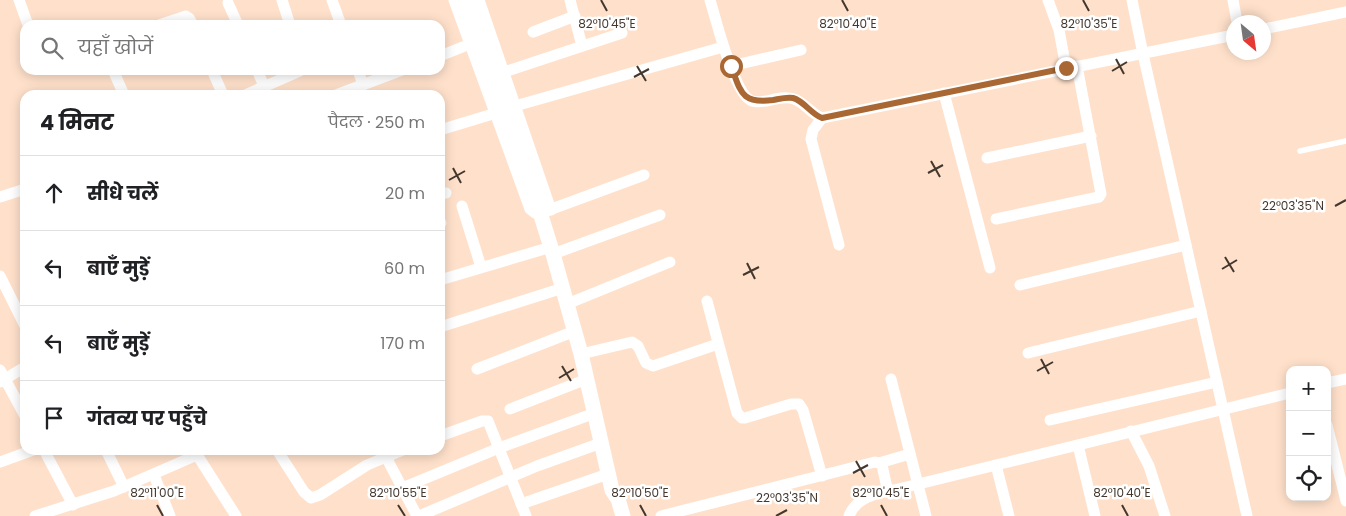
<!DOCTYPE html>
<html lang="hi">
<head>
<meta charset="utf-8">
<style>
	:root { --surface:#fff; --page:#f2f2f2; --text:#202124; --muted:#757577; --line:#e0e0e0 }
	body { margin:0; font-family:Poppins,"Noto Sans Devanagari",sans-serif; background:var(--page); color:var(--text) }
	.controls { position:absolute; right:15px; bottom:15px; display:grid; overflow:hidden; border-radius:10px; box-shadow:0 2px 12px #0003 }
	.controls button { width:45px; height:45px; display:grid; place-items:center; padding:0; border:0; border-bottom:1px solid var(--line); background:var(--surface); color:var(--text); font:25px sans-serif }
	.compass { position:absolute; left:1226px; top:15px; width:45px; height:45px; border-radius:50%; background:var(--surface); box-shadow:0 2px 12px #0003; rotate:151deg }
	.stop { position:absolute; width:15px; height:15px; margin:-11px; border:4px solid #a96833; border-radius:50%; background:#fff }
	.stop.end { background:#a96833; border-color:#fff; box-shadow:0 1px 5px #0008 }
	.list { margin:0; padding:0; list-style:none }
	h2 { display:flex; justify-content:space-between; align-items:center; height:65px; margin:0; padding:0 20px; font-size:21px }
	h2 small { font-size:16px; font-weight:400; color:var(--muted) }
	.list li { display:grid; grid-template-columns:32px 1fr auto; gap:15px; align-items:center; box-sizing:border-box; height:75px; padding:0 20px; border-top:1px solid var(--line) }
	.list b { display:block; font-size:19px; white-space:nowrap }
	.list em { font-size:16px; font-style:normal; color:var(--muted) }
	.icon { flex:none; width:28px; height:28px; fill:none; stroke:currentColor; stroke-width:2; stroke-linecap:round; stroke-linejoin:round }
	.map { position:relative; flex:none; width:1346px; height:516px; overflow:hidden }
	.search { position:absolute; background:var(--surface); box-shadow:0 2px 12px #0003; left:20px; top:20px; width:425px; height:55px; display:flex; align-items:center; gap:12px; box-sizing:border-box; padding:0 18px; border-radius:15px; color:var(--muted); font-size:19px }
	.panel { position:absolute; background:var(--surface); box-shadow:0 2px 12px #0003; left:20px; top:90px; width:425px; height:365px; border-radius:15px }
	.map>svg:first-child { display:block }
</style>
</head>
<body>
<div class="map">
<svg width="1346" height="516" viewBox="0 0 1346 516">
	<rect width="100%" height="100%" fill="#ffe1cb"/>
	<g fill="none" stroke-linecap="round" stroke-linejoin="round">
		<path stroke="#fff" stroke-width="5.5" d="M1300 151 1346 141"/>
		<g stroke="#fff" stroke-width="11">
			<path d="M19 0 28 25"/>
			<path d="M282 0 290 25"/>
			<path d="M332 0 341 25"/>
			<path d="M454 0 530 209 535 213H541L644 175"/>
			<path d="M479 0 551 210"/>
			<path d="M570 0 582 46"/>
			<path d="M710 0C716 19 734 95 752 101 765 105 780 94 794 99 804 102 811 114 822 118L1234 35"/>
			<path d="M1048 0 1059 30 1066 68"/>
			<path d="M1132 0 1143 54 1247 516"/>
			<path d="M1233 0 1237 22"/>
			<path d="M228 3 238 25"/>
			<path d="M159 25 186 16 189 18 193 25"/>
			<path d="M1264 29 1346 12"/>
			<path d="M533 32 575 16"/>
			<path d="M440 56 470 44"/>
			<path d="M731 66 801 50"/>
			<path d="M113 70 124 95"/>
			<path d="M212 70 223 95"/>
			<path d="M257 70 264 86"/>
			<path d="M358 70 363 85"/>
			<path d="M504 72 622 33"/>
			<path d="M944 93 990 268"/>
			<path d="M245 95 300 71"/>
			<path d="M336 95 402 70"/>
			<path d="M515 106 723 47"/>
			<path d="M822 118 813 130 811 139 839 245"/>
			<path d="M440 130 496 113"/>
			<path d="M987 158 1091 136"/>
			<path d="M440 194 446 193"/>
			<path d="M0 197 25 189"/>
			<path d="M462 206 481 267"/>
			<path d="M996 219 1094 198 1099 197 1101 194 1077 66"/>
			<path d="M440 224 441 223"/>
			<path d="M553 254 660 215"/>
			<path d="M0 276 25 326"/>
			<path d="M440 280 551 247"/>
			<path d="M1020 285 1186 245"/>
			<path d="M707 301 737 413 742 418H745L791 404H799L803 410 822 476"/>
			<path d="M567 304 670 262"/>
			<path d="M440 327 563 288"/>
			<path d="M1028 353 1201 311"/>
			<path d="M581 354 632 342 638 346 646 363 653 366 718 344"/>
			<path d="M477 369 575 331"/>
			<path d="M0 370 25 416"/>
			<path d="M891 379 926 516"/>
			<path d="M0 382 25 367"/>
			<path d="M1327 383 1346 379"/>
			<path d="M510 409 587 379"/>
			<path d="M1050 420 1217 382"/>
			<path d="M1327 425 1346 501"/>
			<path d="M1131 431 1149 466 1165 516"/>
			<path d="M440 436 482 421H488L526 516"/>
			<path d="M1078 445 1095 516"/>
			<path d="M44 450 73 505"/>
			<path d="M106 450 124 487"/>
			<path d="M194 450 236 516"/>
			<path d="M277 450 304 492 311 498 320 495 367 465 403 450"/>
			<path d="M386 457 417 516"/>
			<path d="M0 462 33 450"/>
			<path d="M879 463 910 454"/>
			<path d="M996 465 1009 516"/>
			<path d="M154 475 170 516"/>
			<path d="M402 488 499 448 595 413"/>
			<path d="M521 504 608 474"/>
			<path d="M35 516 114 491 197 455"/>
			<path d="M419 516 537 466 601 443"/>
			<path d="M661 516 875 462 879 463 882 465 887 488 890 490H894L1290 393"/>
			<path d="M849 516C856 498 873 495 890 490"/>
		</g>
		<path stroke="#fff" stroke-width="15" d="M467 0 534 193 553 254 581 354 612 490 618 499 623 516"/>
	</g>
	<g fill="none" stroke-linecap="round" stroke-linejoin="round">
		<path stroke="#a96833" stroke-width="6" d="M731 66C741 92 741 104 773 100 779 99 786 97 793 98 804 101 811 114 822 118L1066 68"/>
	</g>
	<path fill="none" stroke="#43372e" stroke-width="2" d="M601 0 607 11M842 0 848 11M1083 0 1089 11M1116 59 1124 74M637 66 646 81M1112 71 1127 62M634 77 649 69M931 161 940 177M453 168 461 183M928 173 943 165M449 180 465 171M1335 206 1346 200M1225 257 1234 272M747 263 755 279M1222 269 1237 260M743 275 759 267M1041 359 1049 374M562 366 571 381M1037 371 1053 362M559 378 574 369M856 461 865 477M853 473 868 465M157 505 163 516M398 505 405 516M640 505 646 516M881 505 887 516M1122 505 1128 516M776 516 787 510"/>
	<g font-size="12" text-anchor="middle" fill="#43372e" stroke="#fff" stroke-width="5" stroke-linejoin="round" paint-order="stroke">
		<text x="607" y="28">82°10'45"E</text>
		<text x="848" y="28">82°10'40"E</text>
		<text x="1089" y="28">82°10'35"E</text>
		<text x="1293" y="210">22°03'35"N</text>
		<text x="157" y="497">82°11'00"E</text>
		<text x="398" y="497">82°10'55"E</text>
		<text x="640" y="497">82°10'50"E</text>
		<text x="881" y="497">82°10'45"E</text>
		<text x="1122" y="497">82°10'40"E</text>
		<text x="787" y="502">22°03'35"N</text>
	</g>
</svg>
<div class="controls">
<button>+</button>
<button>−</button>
<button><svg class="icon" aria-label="locate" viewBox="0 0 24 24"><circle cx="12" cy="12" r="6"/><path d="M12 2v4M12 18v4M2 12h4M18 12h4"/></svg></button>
</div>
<svg class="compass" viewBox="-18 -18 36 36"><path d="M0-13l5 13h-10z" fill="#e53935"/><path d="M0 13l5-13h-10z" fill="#757577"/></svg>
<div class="stop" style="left:731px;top:66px"></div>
<div class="stop end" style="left:1066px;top:68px"></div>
<div class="search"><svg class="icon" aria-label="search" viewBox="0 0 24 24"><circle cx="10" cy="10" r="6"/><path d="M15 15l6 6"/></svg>यहाँ खोजें</div>
<section class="panel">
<h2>4 मिनट<small>पैदल · 250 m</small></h2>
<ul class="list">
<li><svg class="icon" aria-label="ahead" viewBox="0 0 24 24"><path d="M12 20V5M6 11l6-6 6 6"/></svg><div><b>सीधे चलें</b></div><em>20 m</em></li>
<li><svg class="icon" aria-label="left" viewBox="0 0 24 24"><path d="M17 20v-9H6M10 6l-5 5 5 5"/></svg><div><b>बाएँ मुड़ें</b></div><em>60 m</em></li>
<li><svg class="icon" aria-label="left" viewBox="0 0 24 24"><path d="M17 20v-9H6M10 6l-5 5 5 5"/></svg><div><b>बाएँ मुड़ें</b></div><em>170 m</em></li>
<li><svg class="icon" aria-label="arrive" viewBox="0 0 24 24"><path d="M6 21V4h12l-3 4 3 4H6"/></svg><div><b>गंतव्य पर पहुँचे</b></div></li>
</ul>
</section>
</div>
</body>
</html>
